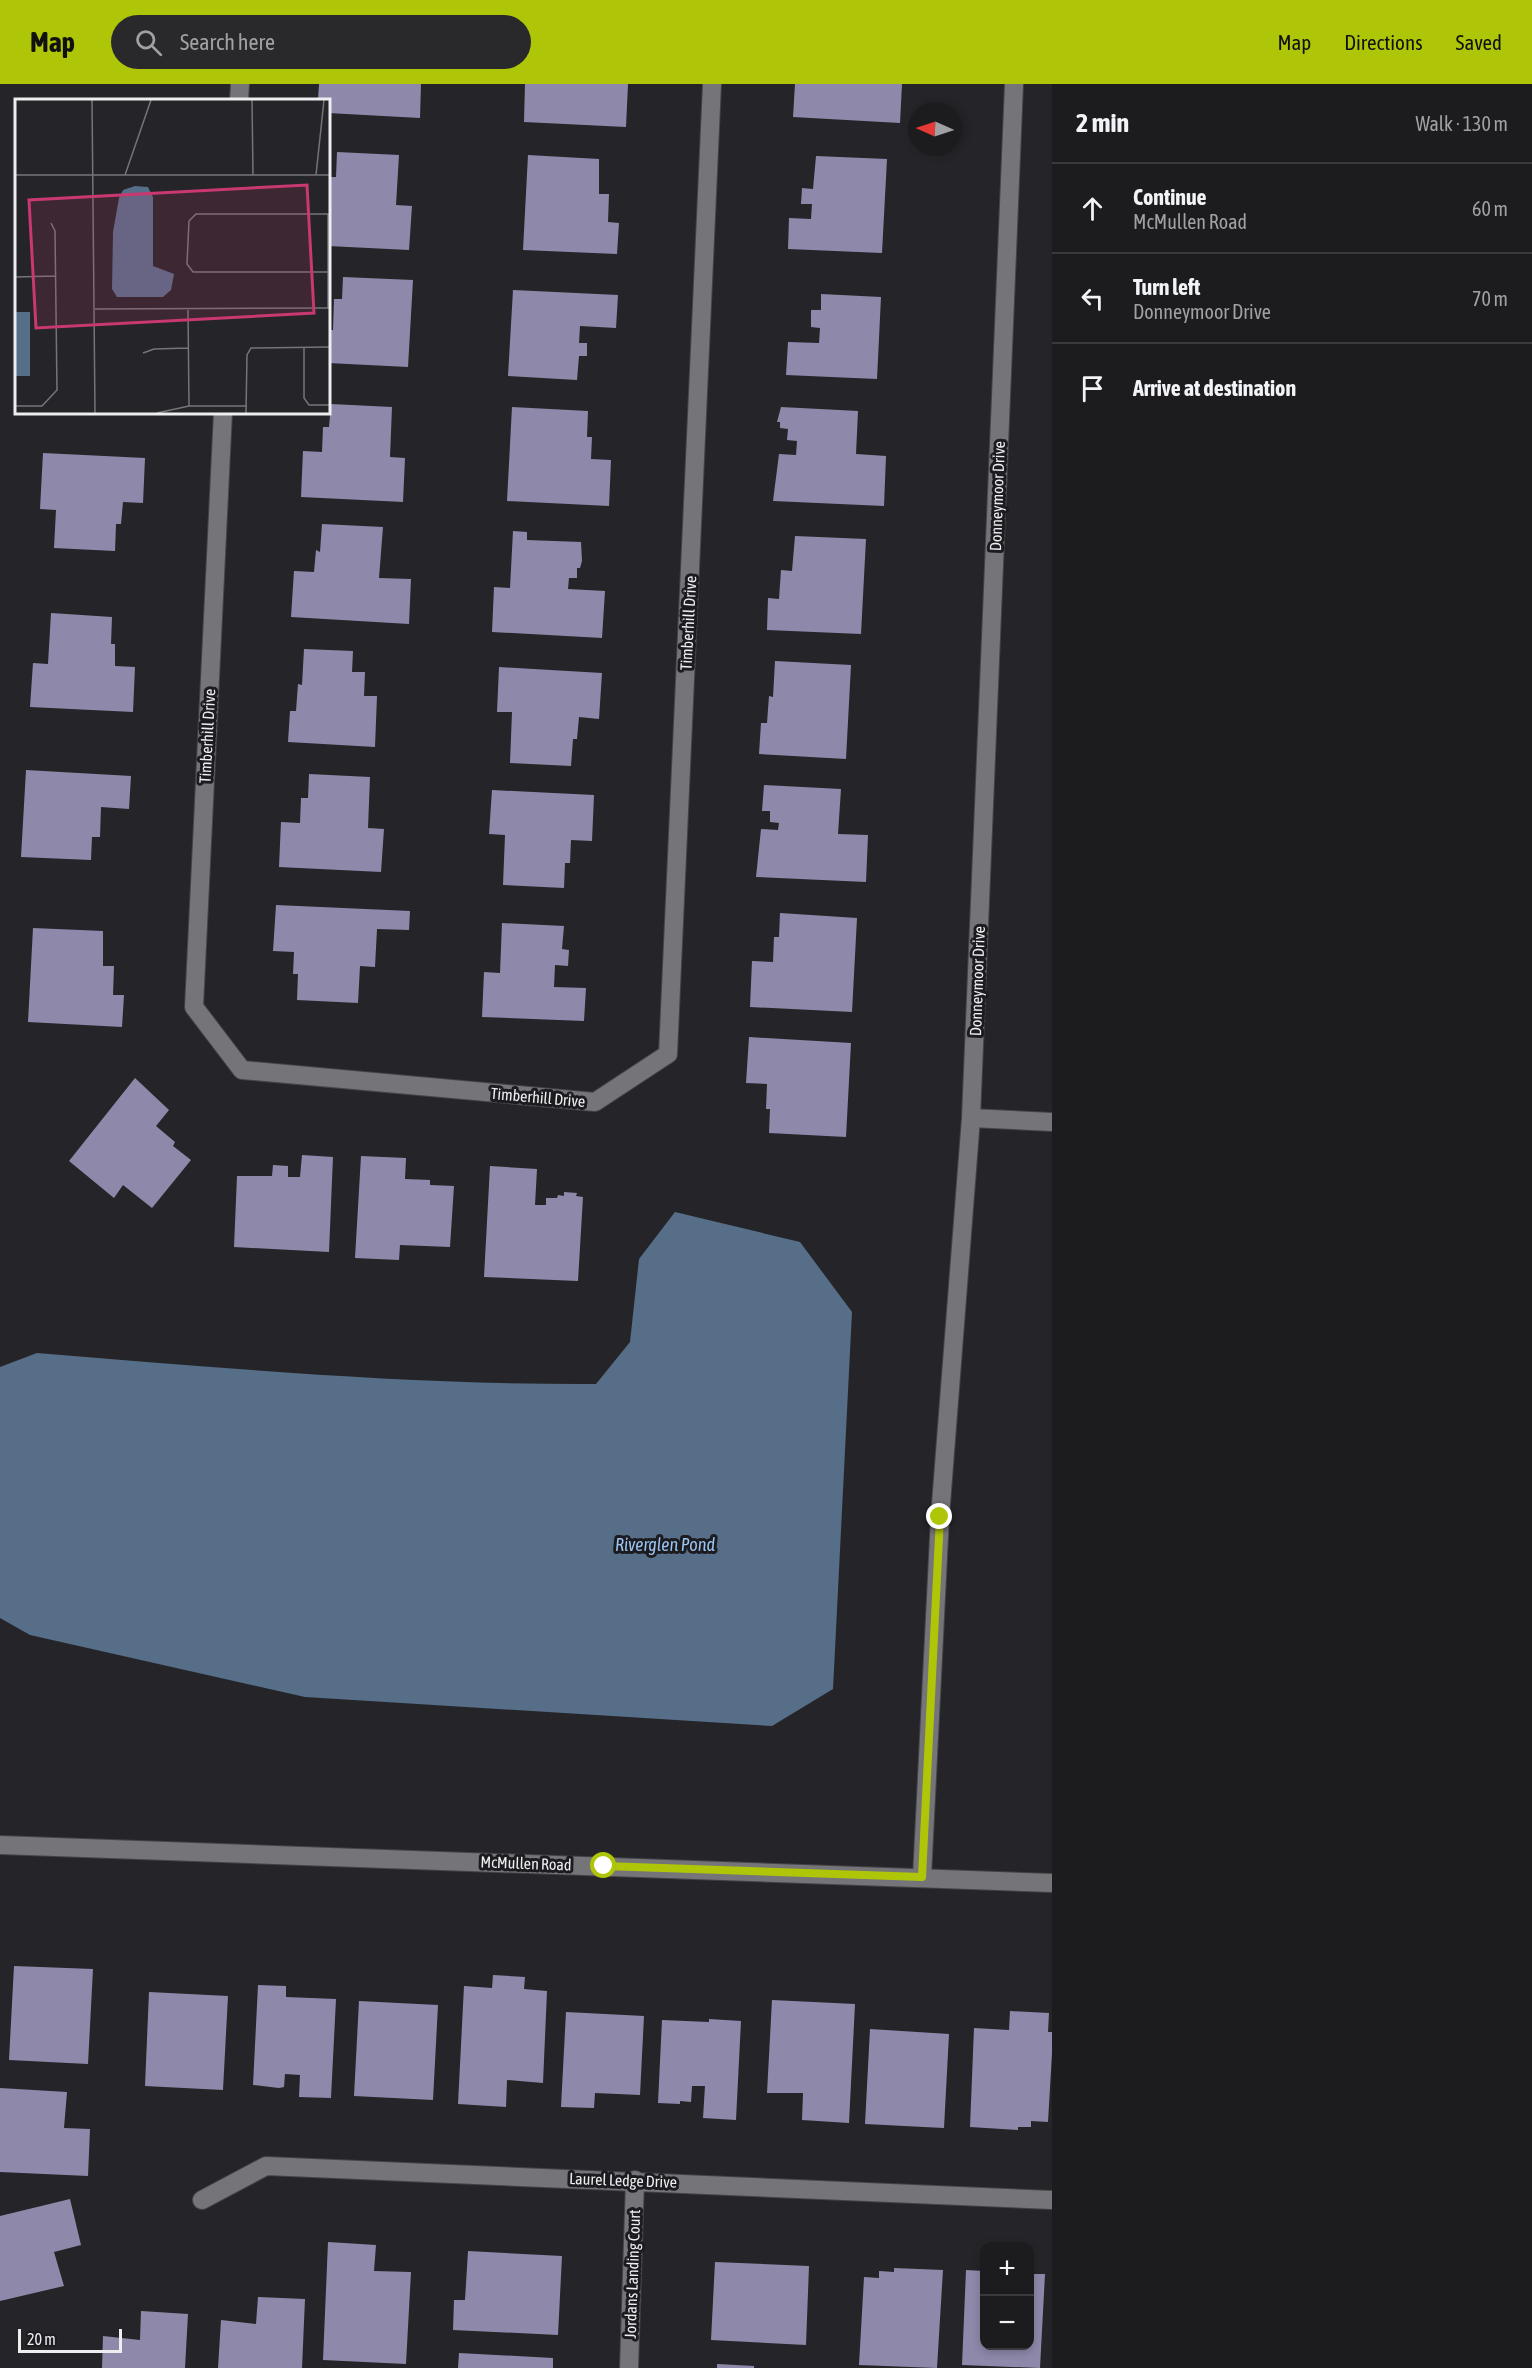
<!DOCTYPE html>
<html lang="en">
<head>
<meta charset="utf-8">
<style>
	:root { --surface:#1c1c1f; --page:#29292c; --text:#f1f3f6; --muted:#a0a1a4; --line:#3a3a3d; --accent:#afc507 }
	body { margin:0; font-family:"Asap Condensed",sans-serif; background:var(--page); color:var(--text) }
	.controls { position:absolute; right:18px; bottom:18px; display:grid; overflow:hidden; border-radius:12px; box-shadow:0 3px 9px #0003 }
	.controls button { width:54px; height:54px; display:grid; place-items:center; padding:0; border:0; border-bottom:2px solid var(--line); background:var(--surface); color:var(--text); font:30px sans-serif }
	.compass { position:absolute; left:908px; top:18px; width:54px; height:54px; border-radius:50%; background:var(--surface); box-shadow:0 3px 9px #0003; rotate:273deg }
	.scale { position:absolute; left:18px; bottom:15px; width:104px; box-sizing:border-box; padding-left:6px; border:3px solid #eeedf0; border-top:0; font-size:16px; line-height:21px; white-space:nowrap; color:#eeedf0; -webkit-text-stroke:4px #1c1b1f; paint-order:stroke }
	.stop { position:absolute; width:18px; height:18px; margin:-14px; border:4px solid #afc507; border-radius:50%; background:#fff }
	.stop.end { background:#afc507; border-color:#fff; box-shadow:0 2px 6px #0008 }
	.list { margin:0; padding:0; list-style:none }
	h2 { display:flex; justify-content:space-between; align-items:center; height:78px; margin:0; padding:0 24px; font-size:26px }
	h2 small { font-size:20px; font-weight:400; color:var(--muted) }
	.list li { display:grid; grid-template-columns:39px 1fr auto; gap:18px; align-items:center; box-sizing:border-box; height:90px; padding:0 24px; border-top:2px solid var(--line) }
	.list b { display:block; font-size:22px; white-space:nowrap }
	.list p { margin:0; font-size:20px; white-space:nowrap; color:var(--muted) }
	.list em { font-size:20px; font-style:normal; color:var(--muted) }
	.icon { flex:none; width:33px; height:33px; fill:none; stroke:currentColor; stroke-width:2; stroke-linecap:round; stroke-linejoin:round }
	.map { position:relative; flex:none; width:1052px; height:2284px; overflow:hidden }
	header { display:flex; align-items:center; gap:36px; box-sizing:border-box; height:84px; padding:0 30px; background:var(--accent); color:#111 }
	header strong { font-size:28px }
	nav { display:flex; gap:33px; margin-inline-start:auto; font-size:21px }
	.search { width:420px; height:54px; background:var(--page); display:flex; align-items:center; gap:15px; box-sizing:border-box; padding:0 21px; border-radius:33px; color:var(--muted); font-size:22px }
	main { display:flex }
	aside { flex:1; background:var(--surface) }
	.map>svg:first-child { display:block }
</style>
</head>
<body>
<header>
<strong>Map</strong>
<div class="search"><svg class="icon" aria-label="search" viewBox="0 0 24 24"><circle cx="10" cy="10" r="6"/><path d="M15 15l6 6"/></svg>Search here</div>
<nav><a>Map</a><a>Directions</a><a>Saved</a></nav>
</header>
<main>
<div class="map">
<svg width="1052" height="2284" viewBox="0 0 1052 2284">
	<rect width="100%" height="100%" fill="#252529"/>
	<path fill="#566e87" d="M675 1128 800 1158 852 1228 833 1605 772 1642 305 1613 30 1551 0 1534V1283L37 1269C223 1284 410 1301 596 1300L630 1258 639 1175Z"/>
	<g fill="#8e89aa">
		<path d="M319 0H421L420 34 328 29V16H318Z"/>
		<path d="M525 0H628L626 43 524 38Z"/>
		<path d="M795 0H902L900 39 793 33Z"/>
		<path d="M337 68 399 71 396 121 412 122 409 166 328 162V116L331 93H336Z"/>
		<path d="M528 71 599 75V110H609L608 138 619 139 617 170 523 166Z"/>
		<path d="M816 72 887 75 882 169 788 165 789 134 811 135 812 120H801L802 104 813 105Z"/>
		<path d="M343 193 413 196 408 283 328 279V246H333L334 215H342Z"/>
		<path d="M513 206 618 211 616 244 580 242 579 259H587V272H579L577 296 508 292Z"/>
		<path d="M821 210 881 213 877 295 786 291 788 258 819 259 820 244 811 243V226H821Z"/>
		<path d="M331 320 392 323 390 373 405 374 403 418 301 413 303 367 322 368 323 343H329Z"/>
		<path d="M512 323 588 327 587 353H592L591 375 611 376 609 422 507 417Z"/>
		<path d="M781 323 858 327 856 370 886 372 884 422 773 417 779 370 796 371 797 357 787 356 788 345 780 344V338H777Z"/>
		<path d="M43 369 145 374 143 419 123 418 121 440H116L115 467 54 464 56 426 40 425Z"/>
		<path d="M322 440 383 443 379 494 411 495 409 540 291 533 294 487 314 488 316 466 320 468Z"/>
		<path d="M513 447 527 448V456L581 458 582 477 580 484H577V494H569L568 505 605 507 602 554 492 548 494 503 510 504Z"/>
		<path d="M795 452 866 455 861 550 767 546 768 514 779 515 781 486 792 487Z"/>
		<path d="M51 529 112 533 111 560H115V582L135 583 133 628 30 623 33 579 48 580Z"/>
		<path d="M304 565 353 567 352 588H365L364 612H377L375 663 288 658 290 627H296L298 600 302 601Z"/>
		<path d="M775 577 851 581 846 675 759 670 761 639H767L769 612 773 613Z"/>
		<path d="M499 583 602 589 599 635 579 633 577 655H573L571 682 510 679 512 628H497Z"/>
		<path d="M26 686 131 692 129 725 101 723 100 753H92L91 776 21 773Z"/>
		<path d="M309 690 370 693 368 744 384 745 381 788 279 783 281 738 300 739 301 714H308Z"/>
		<path d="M764 701 841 705 838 750 868 751 866 798 756 793 761 745 778 746 779 739 770 738V727H762Z"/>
		<path d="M492 706 594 711 592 757 571 756 570 779H565L564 804 503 801 505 751 489 750Z"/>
		<path d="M276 821 410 827 409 846 377 845 375 883 360 882 358 919 297 916 298 890H293L294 868 273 867Z"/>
		<path d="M780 829 857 834 852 928 750 923 752 877 773 878 774 853H779Z"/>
		<path d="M502 839 564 842 562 865 569 866 568 882 555 881 554 903 586 904 584 937 482 933 484 888 500 889Z"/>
		<path d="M33 844 103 847V882H114L113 911H124L122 943 28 938Z"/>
		<path d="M749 953 851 959 846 1053 769 1049 770 1025H766L767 1000 746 999Z"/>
		<path d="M135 994 169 1026 156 1042 175 1058 173 1062 191 1076 152 1124 123 1101 114 1114 69 1077Z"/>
		<path d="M302 1071 333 1073 329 1168 234 1163 237 1092H272L273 1081 288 1082V1093H300Z"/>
		<path d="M361 1072 406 1074 405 1095 430 1096V1101L454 1102 450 1163 400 1161 399 1176 355 1174Z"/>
		<path d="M490 1082 537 1085 535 1121H546V1114H557L558 1111 564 1112V1108L577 1109 576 1112 583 1113 578 1197 484 1193Z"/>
		<path d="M14 1882 93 1885 88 1980 9 1976Z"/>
		<path d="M493 1891 525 1893 524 1905 547 1907 543 1999 507 1996 506 2023 458 2020 464 1902 492 1904Z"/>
		<path d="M258 1901 286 1902V1913L336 1915 331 2014 299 2013 300 1991 285 1990 284 2003 279 2004 253 2001Z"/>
		<path d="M149 1908 228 1912 223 2006 145 2002Z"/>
		<path d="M772 1916 855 1920 849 2039 802 2036 803 2009H767Z"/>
		<path d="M359 1917 438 1921 433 2016 354 2012Z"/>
		<path d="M1010 1927 1049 1929 1048 1948H1052V1969L1048 2038 1031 2037V2043H1018V2046L970 2043 974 1944 1009 1946Z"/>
		<path d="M566 1928 644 1932 640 2011 595 2009 594 2024 561 2023Z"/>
		<path d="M709 1935 741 1937 736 2036 703 2034 705 2002H692L691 2018 680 2017V2020L658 2019 662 1936 709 1938Z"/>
		<path d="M870 1945 949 1950 944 2044 865 2040Z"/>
		<path d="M0 2004 67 2008 64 2044 90 2045 88 2092 0 2088Z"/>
		<path d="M70 2115 81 2161 54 2168 64 2202 0 2217V2132Z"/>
		<path d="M328 2158 376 2161 374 2187 411 2188 406 2280 323 2276Z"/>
		<path d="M468 2167 562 2172 558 2251 453 2246 454 2216H465Z"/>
		<path d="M715 2178 809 2182 806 2261 711 2256Z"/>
		<path d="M894 2184 943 2186 937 2284 859 2281 864 2193 879 2194V2187L894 2188Z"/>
		<path d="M966 2186 984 2187V2262H1030V2190H1045L1040 2284 962 2281Z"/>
		<path d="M258 2213 305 2215 302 2284H218L221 2236 256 2240Z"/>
		<path d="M141 2227 188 2230 185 2284H102L103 2252 140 2256Z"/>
		<path d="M459 2269 553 2274V2284H458Z"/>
		<path d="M717 2280 754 2282V2284H717Z"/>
	</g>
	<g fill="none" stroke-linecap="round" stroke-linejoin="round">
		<g stroke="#444447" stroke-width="20">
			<g id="minor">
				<path d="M239 16 240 0"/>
				<path d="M223 328 194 923 242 986 595 1018 668 970 712 0"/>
				<path d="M971 1034 1052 1038"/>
				<path d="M202 2116 266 2082 1052 2116"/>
				<path d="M629 2284 635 2096"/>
			</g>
		</g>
		<g stroke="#444447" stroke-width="20">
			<g id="tertiary">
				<path d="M0 1761 1052 1799"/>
				<path d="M922 1793 940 1433 971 1034 1014 0"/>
			</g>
		</g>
		<use href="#minor" stroke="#747479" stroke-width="18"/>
		<use href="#tertiary" stroke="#747479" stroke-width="18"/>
	</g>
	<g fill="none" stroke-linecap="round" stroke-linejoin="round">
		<path stroke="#afc507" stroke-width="8" d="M604 1782 922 1793 940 1433"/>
	</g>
	<g text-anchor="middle" stroke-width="6" stroke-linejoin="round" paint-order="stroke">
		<g font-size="16" fill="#eeedf0" stroke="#1c1b1f">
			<text transform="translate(997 412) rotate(-88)" y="6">Donneymoor Drive</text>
			<text transform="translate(688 539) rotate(-87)" y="6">Timberhill Drive</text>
			<text transform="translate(207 652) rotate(-87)" y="6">Timberhill Drive</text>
			<text transform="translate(977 897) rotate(-88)" y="6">Donneymoor Drive</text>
			<text transform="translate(538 1013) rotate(5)" y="6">Timberhill Drive</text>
			<text transform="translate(526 1779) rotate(2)" y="6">McMullen Road</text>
			<text transform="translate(623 2096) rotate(2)" y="6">Laurel Ledge Drive</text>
			<text transform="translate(632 2190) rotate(-88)" y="6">Jordans Landing Court</text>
		</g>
		<g font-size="18" font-style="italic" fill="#9ac4f2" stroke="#1c1b1f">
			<text x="665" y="1467">Riverglen Pond</text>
		</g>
	</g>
	<g transform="translate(15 15)">
		<rect width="315" height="315" fill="#252529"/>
		<path d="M120 87 133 88 138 98V167L159 175 156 191 148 198H102L97 190 98 133 104 99 108 91ZM0 213H15V277H0Z" fill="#566e87"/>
		<path fill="none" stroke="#757579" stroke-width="1.5" d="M77 1 80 314M237 1 238 76M0 76H315M110 76 136 1M301 76 309 1M313 115V209M314 173H178L172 165 174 122 181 115H315M0 178 41 177M80 210 315 209M173 211 174 307M289 248V299L294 306H315M128 254 139 250 173 249M0 307H27L42 291 40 132 36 124M142 314 174 307H232M231 314 232 256 236 249 315 248"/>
		<path fill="#c93871" fill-opacity="0.15" stroke="#c93871" stroke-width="3" d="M292 86 299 214 21 229 14 101Z"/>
		<rect width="315" height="315" fill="none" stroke="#eeedf0" stroke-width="3"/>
	</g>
</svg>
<div class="controls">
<button>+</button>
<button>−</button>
</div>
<svg class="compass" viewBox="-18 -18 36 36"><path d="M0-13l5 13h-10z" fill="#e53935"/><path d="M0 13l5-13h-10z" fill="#a0a1a4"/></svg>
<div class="scale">20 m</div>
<div class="stop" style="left:604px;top:1782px"></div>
<div class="stop end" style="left:940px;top:1433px"></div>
</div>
<aside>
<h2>2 min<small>Walk · 130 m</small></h2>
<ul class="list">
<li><svg class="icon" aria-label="ahead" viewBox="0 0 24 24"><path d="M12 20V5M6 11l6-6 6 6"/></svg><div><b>Continue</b><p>McMullen Road</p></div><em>60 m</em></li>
<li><svg class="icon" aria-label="left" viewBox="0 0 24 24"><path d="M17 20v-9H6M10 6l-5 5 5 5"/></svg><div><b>Turn left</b><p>Donneymoor Drive</p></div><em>70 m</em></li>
<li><svg class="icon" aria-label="arrive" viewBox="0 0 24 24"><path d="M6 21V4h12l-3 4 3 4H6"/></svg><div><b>Arrive at destination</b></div></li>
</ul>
</aside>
</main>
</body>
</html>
